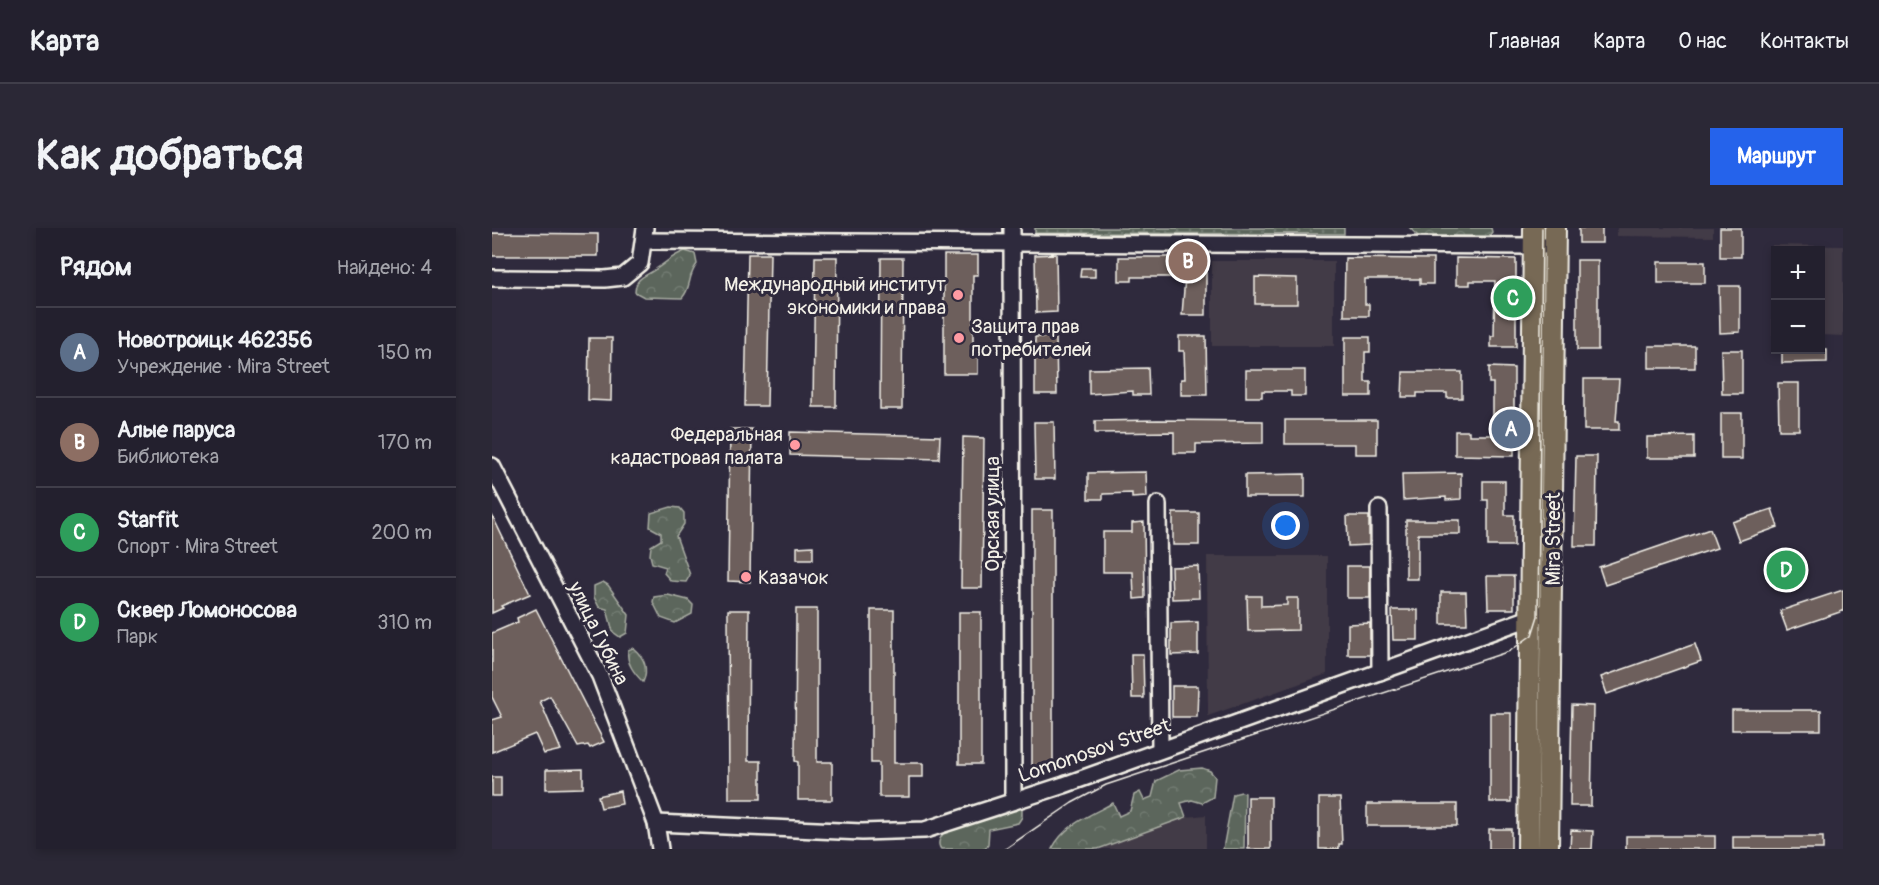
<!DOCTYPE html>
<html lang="ru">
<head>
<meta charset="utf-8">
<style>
	:root { --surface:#23202e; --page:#2b2836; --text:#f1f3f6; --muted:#a3a3aa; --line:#403e4a; --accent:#2563eb }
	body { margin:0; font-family:Pangolin,sans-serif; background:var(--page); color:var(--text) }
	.controls { position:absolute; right:18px; top:18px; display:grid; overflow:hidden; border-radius:0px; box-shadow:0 3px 9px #0003 }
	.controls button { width:54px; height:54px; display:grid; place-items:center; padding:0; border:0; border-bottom:2px solid var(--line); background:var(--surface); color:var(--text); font:30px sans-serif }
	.you { position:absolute; left:794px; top:298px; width:21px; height:21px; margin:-15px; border:4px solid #fff; border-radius:50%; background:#1a73e8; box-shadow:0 0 0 9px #1a73e833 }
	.badge { display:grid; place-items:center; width:39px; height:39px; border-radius:50%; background:var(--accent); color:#fff; font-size:20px; font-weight:700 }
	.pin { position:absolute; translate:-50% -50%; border:3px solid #fff; box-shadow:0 2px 6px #0006 }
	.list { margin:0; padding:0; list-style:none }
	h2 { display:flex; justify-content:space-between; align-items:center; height:78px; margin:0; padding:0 24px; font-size:26px }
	h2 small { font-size:20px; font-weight:400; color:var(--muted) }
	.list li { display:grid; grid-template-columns:39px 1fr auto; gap:18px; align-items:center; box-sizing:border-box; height:90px; padding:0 24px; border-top:2px solid var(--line) }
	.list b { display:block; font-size:22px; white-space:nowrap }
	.list p { margin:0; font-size:20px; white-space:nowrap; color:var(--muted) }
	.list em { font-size:20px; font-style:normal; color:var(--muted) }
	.map { position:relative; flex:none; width:1351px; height:621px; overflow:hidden; border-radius:0px }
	header { display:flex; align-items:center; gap:36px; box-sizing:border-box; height:84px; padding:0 30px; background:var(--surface); border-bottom:2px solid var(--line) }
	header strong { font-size:28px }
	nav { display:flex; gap:33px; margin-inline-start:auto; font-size:21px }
	.intro { display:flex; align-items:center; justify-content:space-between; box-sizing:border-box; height:144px; padding:0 36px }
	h1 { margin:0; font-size:42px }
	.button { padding:15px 27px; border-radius:0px; background:var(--accent); color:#fff; font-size:21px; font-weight:700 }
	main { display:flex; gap:36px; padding:0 36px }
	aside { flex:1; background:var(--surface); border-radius:0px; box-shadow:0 3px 9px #0003 }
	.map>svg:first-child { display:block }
</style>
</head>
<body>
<header>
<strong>Карта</strong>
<nav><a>Главная</a><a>Карта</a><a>О нас</a><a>Контакты</a></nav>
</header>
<div class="intro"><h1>Как добраться</h1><a class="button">Маршрут</a></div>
<main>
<aside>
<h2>Рядом<small>Найдено: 4</small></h2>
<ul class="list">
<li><span class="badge" style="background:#5c6f8a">A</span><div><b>Новотроицк 462356</b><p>Учреждение · Mira Street</p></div><em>150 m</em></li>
<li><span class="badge" style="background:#8d6e63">B</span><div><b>Алые паруса</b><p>Библиотека</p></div><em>170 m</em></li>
<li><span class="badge" style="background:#2e9e5b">C</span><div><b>Starfit</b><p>Спорт · Mira Street</p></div><em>200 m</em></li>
<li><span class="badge" style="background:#2e9e5b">D</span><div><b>Сквер Ломоносова</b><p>Парк</p></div><em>310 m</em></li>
</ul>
</aside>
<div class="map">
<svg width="1351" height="621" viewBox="0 0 1351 621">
	<defs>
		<pattern id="grass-dots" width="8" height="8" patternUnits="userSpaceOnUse" patternTransform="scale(1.5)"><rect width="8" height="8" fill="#5b665b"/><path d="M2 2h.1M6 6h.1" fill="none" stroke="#737c73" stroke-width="1.8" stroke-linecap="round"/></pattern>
		<pattern id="forest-crowns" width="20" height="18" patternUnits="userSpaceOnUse" patternTransform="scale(1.5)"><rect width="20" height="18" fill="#5b665b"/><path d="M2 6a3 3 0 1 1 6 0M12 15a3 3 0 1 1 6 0" fill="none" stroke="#737c73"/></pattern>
	</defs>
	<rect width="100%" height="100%" fill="#2f2a3d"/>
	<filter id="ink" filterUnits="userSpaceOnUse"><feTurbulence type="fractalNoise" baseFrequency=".0167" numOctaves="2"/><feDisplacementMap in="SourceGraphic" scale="12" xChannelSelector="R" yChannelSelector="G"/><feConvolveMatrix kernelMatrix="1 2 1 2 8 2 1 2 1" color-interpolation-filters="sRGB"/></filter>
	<g filter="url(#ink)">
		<g fill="#423a46">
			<path d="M1125 0H1221V9L1125 8Z"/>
			<path d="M1280 17 1351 18V108L1329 107 1328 22H1284V107H1280Z"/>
			<rect x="720" y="33" width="122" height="85"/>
			<path d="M715 328H835V446L716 488Z"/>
			<path d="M714 587V621H606L694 589Z"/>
		</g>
		<path fill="url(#grass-dots)" stroke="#a8aca2" stroke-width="1.5" d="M543 0H852V6L543 5Z"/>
		<g fill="url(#forest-crowns)" stroke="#a8aca2" stroke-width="1.5">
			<path d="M918 0H999L1000 4 997 8H926Z"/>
			<path d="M193 23 203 26 205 36C195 49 200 59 190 70L152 69 143 64C144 48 153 49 164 41 175 34 181 27 193 23Z"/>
			<path d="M179 279 188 280 192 285V296L184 308 198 347 194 354 179 353 172 345 174 339 160 335 158 327 159 318 169 312V305L158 299 159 285Z"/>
			<path d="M111 354 116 357 137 387 135 405 128 409 121 404 115 381 107 379 102 369V358Z"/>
			<path d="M176 367 196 372 201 377 200 386 183 395 169 390 161 374 162 369Z"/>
			<path d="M141 420C152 429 157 440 151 454 142 445 134 435 136 422Z"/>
			<path d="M710 540 718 543 723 549 721 569 710 575 700 572 689 575 694 589 606 621H560C572 597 598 587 621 575L627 588 638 583 642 567 648 564 652 572 660 569 664 553 687 542Z"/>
			<path d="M749 564 753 565 752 621H731L741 566Z"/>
			<path d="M526 576 530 580V589L526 595 497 601 496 617 493 621H449C444 615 449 609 452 604Z"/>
		</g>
		<g fill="#6d5e5b" stroke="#f4f1e8" stroke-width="1.5">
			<rect x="1087" y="0" width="23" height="15"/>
			<rect x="1228" y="0" width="21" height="29"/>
			<path d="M0 5 106 6V28H0Z"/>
			<path d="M256 26H278L275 178H253Z"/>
			<path d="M564 26 565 84 544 85 543 27Z"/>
			<path d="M452 27H486V47H481V126H486V146H452Z"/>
			<path d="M323 29H345L344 179H321Z"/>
			<path d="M627 29H714V87H690L693 49H640V53H627Z"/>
			<path d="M389 30H411L410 181H388Z"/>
			<path d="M853 30 941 31V56H928V51H873V76H877V88H852Z"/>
			<path d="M964 30 1024 31V119H999V108H1002L1003 53H978V57H964Z"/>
			<rect x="1085" y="32" width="21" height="90"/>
			<rect x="1166" y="34" width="47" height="21"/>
			<path d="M589 40H603V49H588Z"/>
			<path d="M763 49 805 50V76H763Z"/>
			<path d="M1227 58H1248V104L1228 105Z"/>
			<path d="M687 108H714L715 167H689V151H693L692 123H687Z"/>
			<path d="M543 109H564L565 166H543Z"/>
			<path d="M853 109H878V124H873V154H879V168H853Z"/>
			<path d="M97 110H120L119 173 96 172Z"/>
			<rect x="1157" y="118" width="46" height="22"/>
			<path d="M1229 122H1250V166H1230Z"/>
			<path d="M1290 122H1335V134L1290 135Z"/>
			<path d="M997 139 1022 140V228L963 227V203H977V207H1001V155H997Z"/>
			<path d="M656 140 657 167H641V163L597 166V141Z"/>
			<path d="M754 142H813V168H799V163H770V169H754Z"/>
			<path d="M911 144H970V170H955V165H925V169H910Z"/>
			<path d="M1092 151H1127L1124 193H1127V202H1092Z"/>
			<path d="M1286 155H1307V202H1287Z"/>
			<rect x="1229" y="185" width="21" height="46"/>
			<path d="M666 192 771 193V215L704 216V225H682V204L603 205V193Z"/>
			<path d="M793 192H885V226H863V216H793Z"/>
			<path d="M542 194H562L563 251H543Z"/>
			<path d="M238 201H260L258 354 236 353Z"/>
			<path d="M298 204 448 208 447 231 298 227Z"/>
			<path d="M1202 208V230H1155V209Z"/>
			<path d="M471 209 492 210 490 360H469Z"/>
			<path d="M1084 228H1105L1104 318H1082Z"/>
			<path d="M654 244 655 269 640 270V265L611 266V271H596V245Z"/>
			<path d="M969 245V271L954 272V269L911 272 910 246Z"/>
			<path d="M813 246V269H753V247Z"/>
			<path d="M991 253H1013V287H1022V318H996V272H991Z"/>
			<path d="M1280 281 1286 299 1247 313 1240 294Z"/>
			<rect x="540" y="282" width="21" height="256"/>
			<rect x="681" y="285" width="26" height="32"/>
			<path d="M0 287 38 366 9 378 11 380 0 385Z"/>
			<path d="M855 288H877V317L856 318Z"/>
			<path d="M914 292H968V306H926V351H914Z"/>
			<path d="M652 294 653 370 642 371 641 344H611V304H640V295Z"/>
			<path d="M1218 301 1225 320 1113 357 1107 339Z"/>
			<path d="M321 318V331H305V319Z"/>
			<path d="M706 338 707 370 680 371 679 339Z"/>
			<rect x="855" y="338" width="23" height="32"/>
			<path d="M995 348H1022V381H996Z"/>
			<path d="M1351 362V383L1295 402 1288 383Z"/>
			<path d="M949 364H974L975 396H949Z"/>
			<path d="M755 368H769V378L795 377V370H806V402L756 403Z"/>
			<path d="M44 381 112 514 98 520 96 517 86 519 58 468 48 473 69 522 52 526 43 506 0 524V492L10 489 0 469V405L26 394 25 390Z"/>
			<path d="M304 381H325V534H340V572H306V534L303 533Z"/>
			<path d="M236 382H257L256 533H269V571H237Z"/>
			<path d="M379 382H402V535H431V549H417V569H387V535H379Z"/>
			<path d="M900 382H926V412H901Z"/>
			<rect x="467" y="384" width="22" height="152"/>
			<path d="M706 394V426L679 427V395Z"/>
			<path d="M878 395V427H856V396Z"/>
			<path d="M1203 416 1209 433 1115 466 1109 449Z"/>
			<path d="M639 426H651L652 470H640Z"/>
			<path d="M680 458H706L705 489H680Z"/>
			<path d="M1080 477 1101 478 1099 578H1078Z"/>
			<rect x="1240" y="482" width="89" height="20"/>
			<rect x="998" y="485" width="21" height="89"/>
			<path d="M91 541V560L54 561V542Z"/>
			<rect x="0" y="549" width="9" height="19"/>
			<path d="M128 563 130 576 109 580 106 568Z"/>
			<rect x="756" y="569" width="23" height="52"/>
			<path d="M827 570H848L850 616H847V621H827Z"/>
			<rect x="875" y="576" width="90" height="22"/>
			<rect x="997" y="601" width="22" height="20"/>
			<path d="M1079 602 1101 603 1100 621H1078Z"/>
			<rect x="1134" y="608" width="89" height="13"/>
			<rect x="1241" y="609" width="90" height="12"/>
		</g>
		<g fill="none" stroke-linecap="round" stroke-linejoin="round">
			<g stroke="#f4f1e8" stroke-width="20">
				<g id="minor">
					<path d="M520 0 521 572"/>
					<path d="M153 13 1063 18"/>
					<path d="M0 50 113 51 131 49 148 35 153 0"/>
					<path d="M0 238 108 448 164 595 168 621"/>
					<path d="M666 276 668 522"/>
					<path d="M887 281 888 444"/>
					<path d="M164 595 370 604 433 602 572 557 1060 382"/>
				</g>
			</g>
			<g stroke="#f4f1e8" stroke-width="24">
				<g id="major">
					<path d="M1036 621 1042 0"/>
					<path d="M1056 621 1063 0"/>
				</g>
			</g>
			<use href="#minor" stroke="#2f2a3d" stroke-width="15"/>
			<use href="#major" stroke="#776954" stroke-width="20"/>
			<path stroke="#f4f1e8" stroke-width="1.5" d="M513 621 580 575 614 557 1018 423 1040 407 1046 388 1050 0"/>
		</g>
	</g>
	<g fill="#ff9aa2" stroke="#2f2a3d" stroke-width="2">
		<circle cx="466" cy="67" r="6"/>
		<circle cx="467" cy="110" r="6"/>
		<circle cx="303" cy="217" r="6"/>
		<circle cx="254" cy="349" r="6"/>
	</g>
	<g text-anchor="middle" stroke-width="6" stroke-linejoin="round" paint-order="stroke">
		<g font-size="20" fill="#f4f1e8" stroke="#2f2a3d" text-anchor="end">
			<text x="454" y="63">Международный институт<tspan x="454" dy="23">экономики и права</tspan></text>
			<text x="479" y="105" text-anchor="start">Защита прав<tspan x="479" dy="23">потребителей</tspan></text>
			<text x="291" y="213">Федеральная<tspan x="291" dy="23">кадастровая палата</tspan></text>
			<text x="266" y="356" text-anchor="start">Казачок</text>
		</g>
		<g font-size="20" fill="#f4f1e8" stroke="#2f2a3d">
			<text transform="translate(500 286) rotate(-90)" y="7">Орская улица</text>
			<text transform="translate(1061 311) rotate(-90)" y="7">Mira Street</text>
			<text transform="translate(107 405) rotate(64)" y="7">улица Губина</text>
			<text transform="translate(602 522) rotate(-19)" y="7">Lomonosov Street</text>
		</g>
	</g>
</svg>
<div class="controls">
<button>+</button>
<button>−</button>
</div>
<div class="you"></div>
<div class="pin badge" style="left:1019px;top:201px;background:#5c6f8a">A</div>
<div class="pin badge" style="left:696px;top:33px;background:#8d6e63">B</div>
<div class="pin badge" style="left:1021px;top:70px;background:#2e9e5b">C</div>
<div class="pin badge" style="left:1294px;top:342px;background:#2e9e5b">D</div>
</div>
</main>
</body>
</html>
